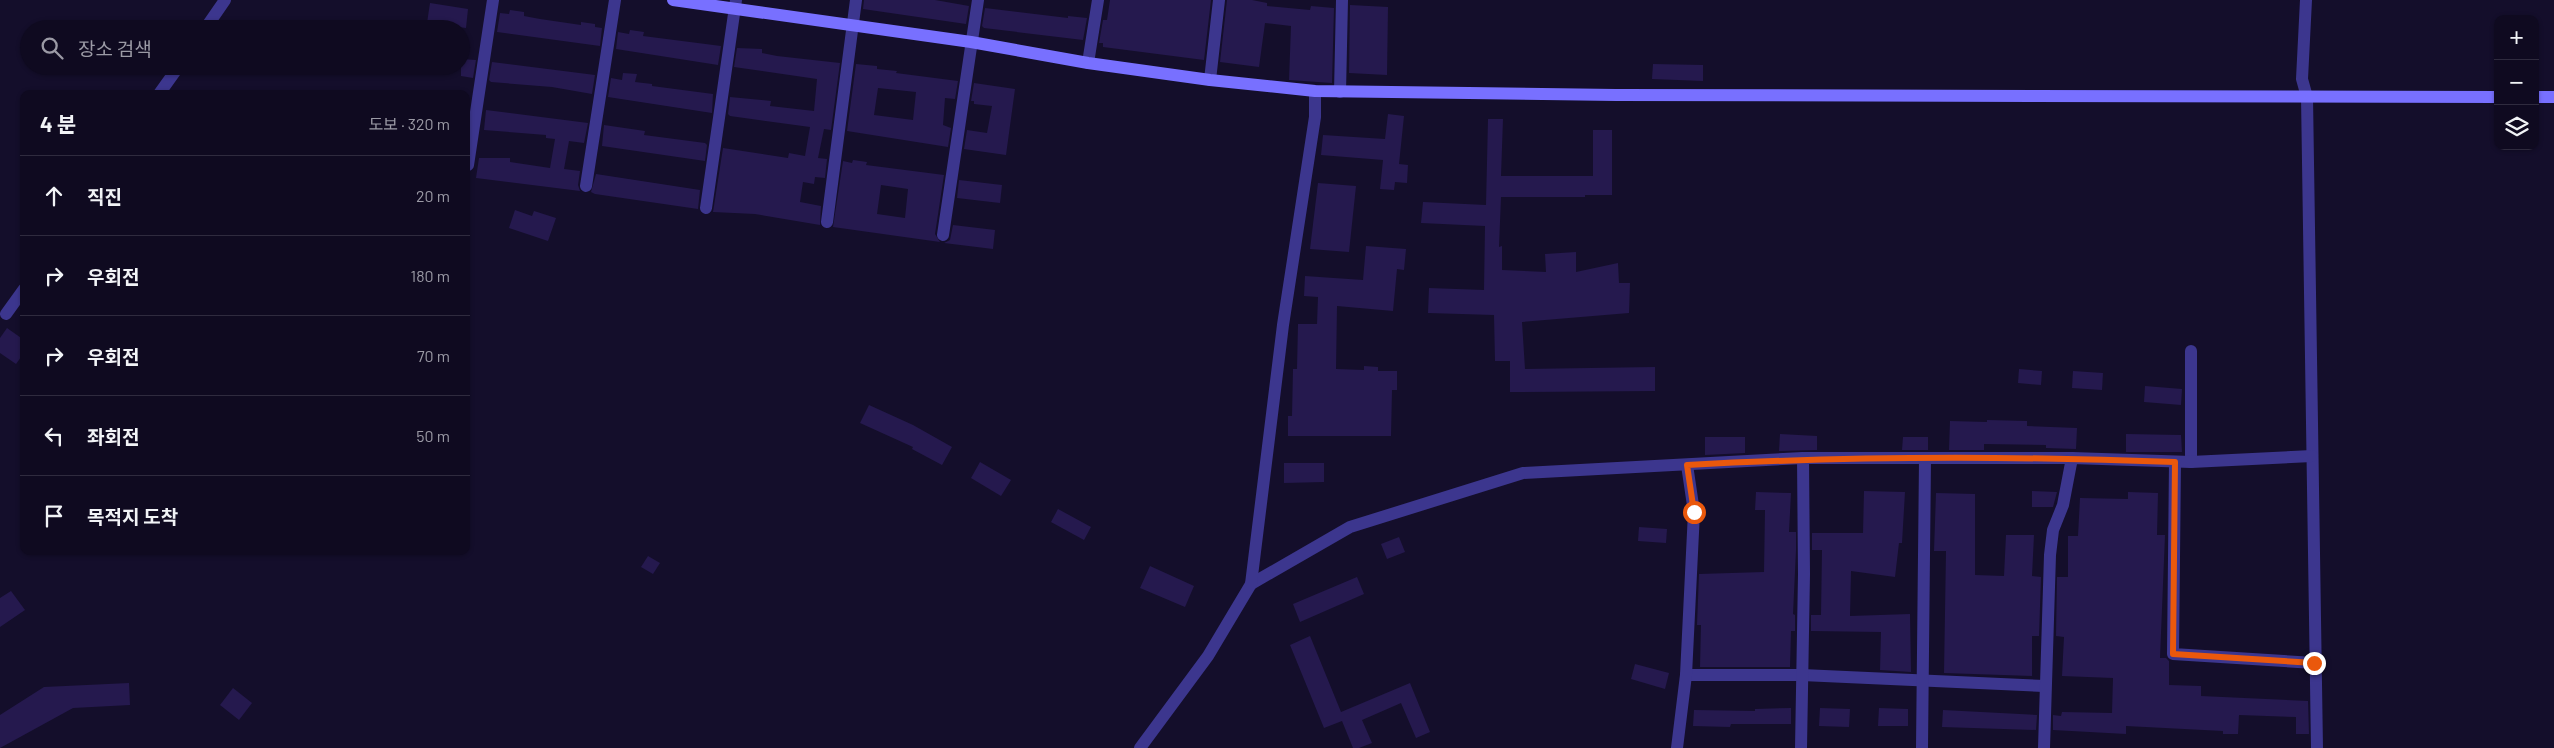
<!DOCTYPE html>
<html lang="ko">
<head>
<meta charset="utf-8">
<style>
	:root { --surface:#0f0a20; --page:#181329; --text:#f1f3f6; --muted:#9b9aa5; --line:#2f2b3e }
	body { margin:0; font-family:Barlow,"Noto Sans KR",sans-serif; background:var(--page); color:var(--text) }
	.controls { position:absolute; right:15px; top:15px; display:grid; overflow:hidden; border-radius:10px; box-shadow:0 1px 4px #0004 }
	.controls button { width:45px; height:45px; display:grid; place-items:center; padding:0; border:0; border-bottom:1px solid var(--line); background:var(--surface); color:var(--text); font:25px sans-serif }
	.stop { position:absolute; width:15px; height:15px; margin:-11px; border:4px solid #ea580c; border-radius:50%; background:#fff }
	.stop.end { background:#ea580c; border-color:#fff; box-shadow:0 1px 5px #0008 }
	.list { margin:0; padding:0; list-style:none }
	h2 { display:flex; justify-content:space-between; align-items:center; height:65px; margin:0; padding:0 20px; font-size:21px }
	h2 small { font-size:16px; font-weight:400; color:var(--muted) }
	.list li { display:grid; grid-template-columns:32px 1fr auto; gap:15px; align-items:center; box-sizing:border-box; height:80px; padding:0 20px; border-top:1px solid var(--line) }
	.list b { display:block; font-size:19px; white-space:nowrap }
	.list em { font-size:16px; font-style:normal; color:var(--muted) }
	.icon { flex:none; width:28px; height:28px; fill:none; stroke:currentColor; stroke-width:2; stroke-linecap:round; stroke-linejoin:round }
	.map { position:relative; flex:none; width:2554px; height:748px; overflow:hidden }
	.search { position:absolute; background:var(--surface); box-shadow:0 1px 4px #0004; left:20px; top:20px; width:450px; height:55px; display:flex; align-items:center; gap:12px; box-sizing:border-box; padding:0 18px; border-radius:28px; color:var(--muted); font-size:19px }
	.panel { position:absolute; background:var(--surface); box-shadow:0 1px 4px #0004; left:20px; top:90px; width:450px; height:465px; border-radius:10px }
	.map>svg:first-child { display:block }
</style>
</head>
<body>
<div class="map">
<svg width="2554" height="748" viewBox="0 0 2554 748">
	<rect width="100%" height="100%" fill="#140e2b"/>
	<g fill="#25194e" fill-rule="evenodd">
		<path d="M864 0H935L969 6 966 24 863 9Z"/>
		<path d="M1110 0H1211L1204 60 1103 47V43H1099L1103 20H1107Z"/>
		<path d="M1227 0H1252L1267 3V6L1310 10 1311 6 1334 8 1332 83 1289 80 1291 26 1265 23 1259 67 1220 62Z"/>
		<path d="M430 3 468 9 466 28 427 23Z"/>
		<path d="M1350 5 1388 7 1387 75 1349 73Z"/>
		<path d="M985 8 1068 18V16L1087 18 1083 40 984 28 982 26Z"/>
		<path d="M510 10 524 12V16L540 19 581 25V22L595 24V27L602 28 600 46 497 32 500 13 509 14Z"/>
		<path d="M630 30 644 32 643 36 721 46 718 65 616 49 618 32 629 34Z"/>
		<path d="M737 48 762 49V53L777 56 840 63 831 130 824 129 818 158 827 159 825 178 815 177 814 184 803 182 800 202 821 206 820 225 755 214 713 212 723 148 788 158 789 153 805 156 810 127 730 116 728 114 730 97 771 101 770 106 814 111 817 79 734 67Z"/>
		<path d="M461 59 476 60 473 78 461 76Z"/>
		<path d="M492 62 595 75 592 94 552 87 491 82 489 80Z"/>
		<path d="M856 64 877 66V69L897 71 896 73 958 81 955 99 945 98 943 125 951 128 948 147 847 131ZM878 88 916 92 913 120 874 115Z"/>
		<path d="M1653 64 1703 65V81L1652 79Z"/>
		<path d="M623 73 637 74 635 82 652 84V86L713 94 712 113 608 97 611 78 622 80Z"/>
		<path d="M974 83 1015 89 1006 155 964 149 967 130 987 133 992 106 974 104V101H971Z"/>
		<path d="M486 110 588 123 584 143 569 141 564 169 580 171 578 185 580 191 476 178 479 158H510V162L550 168 555 139 546 138V135L484 130Z"/>
		<path d="M1388 114 1404 116 1399 164 1408 165 1407 183 1395 182 1394 190 1380 189 1383 160 1321 155 1323 135 1385 139Z"/>
		<path d="M1488 119H1503L1501 176H1593V130H1612V195H1585V197H1501L1499 247 1502 246V270L1546 272 1545 254 1576 252V272L1618 263 1619 283H1630L1629 313 1522 322 1525 369 1655 367V391L1510 392V361H1495L1494 315 1428 313 1429 288 1484 290 1485 226 1421 223 1423 202 1486 205Z"/>
		<path d="M604 125 645 131 644 135 705 143 707 145 705 161 602 146Z"/>
		<path d="M853 160 867 162 866 165 944 175 935 234 940 242 833 227 843 161 852 163ZM881 185 908 189 905 218 877 214Z"/>
		<path d="M596 174 700 190 698 209 595 194 591 192Z"/>
		<path d="M959 180 1002 185 1000 203 957 198Z"/>
		<path d="M1318 183 1356 186 1349 252 1310 249Z"/>
		<path d="M515 210 532 216 534 211 556 218 548 241 509 228Z"/>
		<path d="M953 225 995 230 993 249 944 243 950 240Z"/>
		<path d="M1366 246 1406 249 1404 270 1397 269 1393 311 1337 306 1336 369 1364 370V366L1378 367V371H1397V390H1392L1391 436H1288V416H1292L1293 369H1297L1298 324H1317L1318 297 1304 296 1305 276 1363 280Z"/>
		<path d="M7 328 24 340V353L16 364 0 353V338Z"/>
		<path d="M2019 369 2042 371 2041 385 2018 383Z"/>
		<path d="M2073 371 2103 373 2102 390 2072 388Z"/>
		<path d="M2145 386 2182 389 2181 405 2144 402Z"/>
		<path d="M869 405 913 425 952 447 942 465 912 449 913 447 860 423Z"/>
		<path d="M1987 420 2027 421V426L2077 428 2076 449 2046 448V445L1984 444V450H1949L1950 421 1987 422Z"/>
		<path d="M1780 434 1817 436V450L1779 451Z"/>
		<path d="M2126 434 2181 435 2182 452H2126Z"/>
		<path d="M1705 437H1745V453L1705 455Z"/>
		<path d="M1903 437H1928V450H1902Z"/>
		<path d="M980 462 1011 480 1001 496 971 478Z"/>
		<path d="M1284 463H1324V482L1284 483Z"/>
		<path d="M1864 491 1905 492 1902 543H1899L1895 577 1851 571 1850 616 1910 614 1911 672 1880 670 1881 632 1811 631V615H1821L1822 550H1812V533H1863Z"/>
		<path d="M2032 491 2057 492 2053 507H2032Z"/>
		<path d="M1756 492 1791 493 1789 532H1796V550L1793 614 1795 615V631H1791L1790 667H1700L1701 625H1697L1699 574 1764 572 1765 510H1755Z"/>
		<path d="M2128 492 2158 493 2157 535H2165L2160 658H2166L2169 661V685L2201 686V696L2308 701 2309 734H2296V717L2239 715 2238 734H2223V731L2126 726V734L2053 730V715L2061 716 2062 712 2112 713 2113 678 2062 676 2064 637 2056 636 2057 577H2068V536H2078L2080 498 2128 499Z"/>
		<path d="M1936 493 1975 494V575L2004 576 2006 535H2034L2032 576 2041 577 2039 636H2032V676L1944 673 1946 551H1934Z"/>
		<path d="M1058 509 1091 527 1084 540 1051 522Z"/>
		<path d="M1639 527 1667 529 1666 543 1638 541Z"/>
		<path d="M1399 537 1405 552 1387 559 1381 544Z"/>
		<path d="M648 556 660 563 653 574 641 567Z"/>
		<path d="M1150 566 1194 586 1185 607 1140 588Z"/>
		<path d="M1357 577 1364 594 1300 622 1293 604Z"/>
		<path d="M11 591 25 610 0 627V598Z"/>
		<path d="M1310 636 1341 712 1410 683 1430 732 1416 738 1401 703 1362 720 1372 743 1359 748H1353L1342 721 1324 728 1290 645Z"/>
		<path d="M1635 664 1669 673 1665 689 1631 679Z"/>
		<path d="M129 683 130 705 73 708 0 748V715L44 687Z"/>
		<path d="M233 688 252 703 239 720 220 705Z"/>
		<path d="M1791 708V724H1731L1730 727 1693 726 1694 710 1755 711V709Z"/>
		<path d="M1820 708 1850 709 1849 727 1819 726Z"/>
		<path d="M1879 708 1908 709V726H1878Z"/>
		<path d="M1943 710 2037 715 2036 730 1942 727Z"/>
	</g>
	<g fill="none" stroke-linecap="round" stroke-linejoin="round">
		<g stroke="#3c368e" stroke-width="12">
			<path d="M2306 0 2302 79 2307 97 2317 748"/>
			<path d="M205 29 225 0"/>
			<path d="M1088 63 1098 0"/>
			<path d="M1210 80 1219 0"/>
			<path d="M1340 92 1342 0"/>
			<path d="M159 94 179 66"/>
			<path d="M468 165 493 0"/>
			<path d="M586 186 615 0"/>
			<path d="M706 208 736 0"/>
			<path d="M827 222 856 0"/>
			<path d="M943 235 978 0"/>
			<path d="M6 314 24 289"/>
			<path d="M2175 462 2173 654 2314 663"/>
			<path d="M2191 462V351"/>
			<path d="M1251 584 1350 527 1523 473 1803 458H2072L2191 462 2312 456"/>
			<path d="M1686 675H1802L2044 686"/>
			<path d="M1140 748 1208 656 1251 584 1283 325 1315 117V91"/>
			<path d="M1677 748 1686 675 1694 512 1687 465"/>
			<path d="M1801 748 1804 574 1803 458"/>
			<path d="M1922 748 1925 459"/>
			<path d="M2044 748 2050 555 2053 530 2063 505 2072 458"/>
		</g>
		<g stroke="#7870ff" stroke-width="12">
			<path d="M673 0 971 42 1088 63 1210 80 1315 91 1616 95 2498 97"/>
			<path d="M2535 97H2554"/>
		</g>
	</g>
	<g fill="none" stroke-linecap="round" stroke-linejoin="round">
		<path stroke="#ea580c" stroke-width="6" d="M1694 512 1687 465C1849 456 2012 456 2175 462L2173 654 2314 663"/>
	</g>
</svg>
<div class="controls">
<button>+</button>
<button>−</button>
<button><svg class="icon" aria-label="layers" viewBox="0 0 24 24"><path d="M12 4l9 5-9 5-9-5zM3 14l9 5 9-5"/></svg></button>
</div>
<div class="stop" style="left:1694px;top:512px"></div>
<div class="stop end" style="left:2314px;top:663px"></div>
<div class="search"><svg class="icon" aria-label="search" viewBox="0 0 24 24"><circle cx="10" cy="10" r="6"/><path d="M15 15l6 6"/></svg>장소 검색</div>
<section class="panel">
<h2>4 분<small>도보 · 320 m</small></h2>
<ul class="list">
<li><svg class="icon" aria-label="ahead" viewBox="0 0 24 24"><path d="M12 20V5M6 11l6-6 6 6"/></svg><div><b>직진</b></div><em>20 m</em></li>
<li><svg class="icon" aria-label="right" viewBox="0 0 24 24"><path d="M7 20v-9h11M14 6l5 5-5 5"/></svg><div><b>우회전</b></div><em>180 m</em></li>
<li><svg class="icon" aria-label="right" viewBox="0 0 24 24"><path d="M7 20v-9h11M14 6l5 5-5 5"/></svg><div><b>우회전</b></div><em>70 m</em></li>
<li><svg class="icon" aria-label="left" viewBox="0 0 24 24"><path d="M17 20v-9H6M10 6l-5 5 5 5"/></svg><div><b>좌회전</b></div><em>50 m</em></li>
<li><svg class="icon" aria-label="arrive" viewBox="0 0 24 24"><path d="M6 21V4h12l-3 4 3 4H6"/></svg><div><b>목적지 도착</b></div></li>
</ul>
</section>
</div>
</body>
</html>
